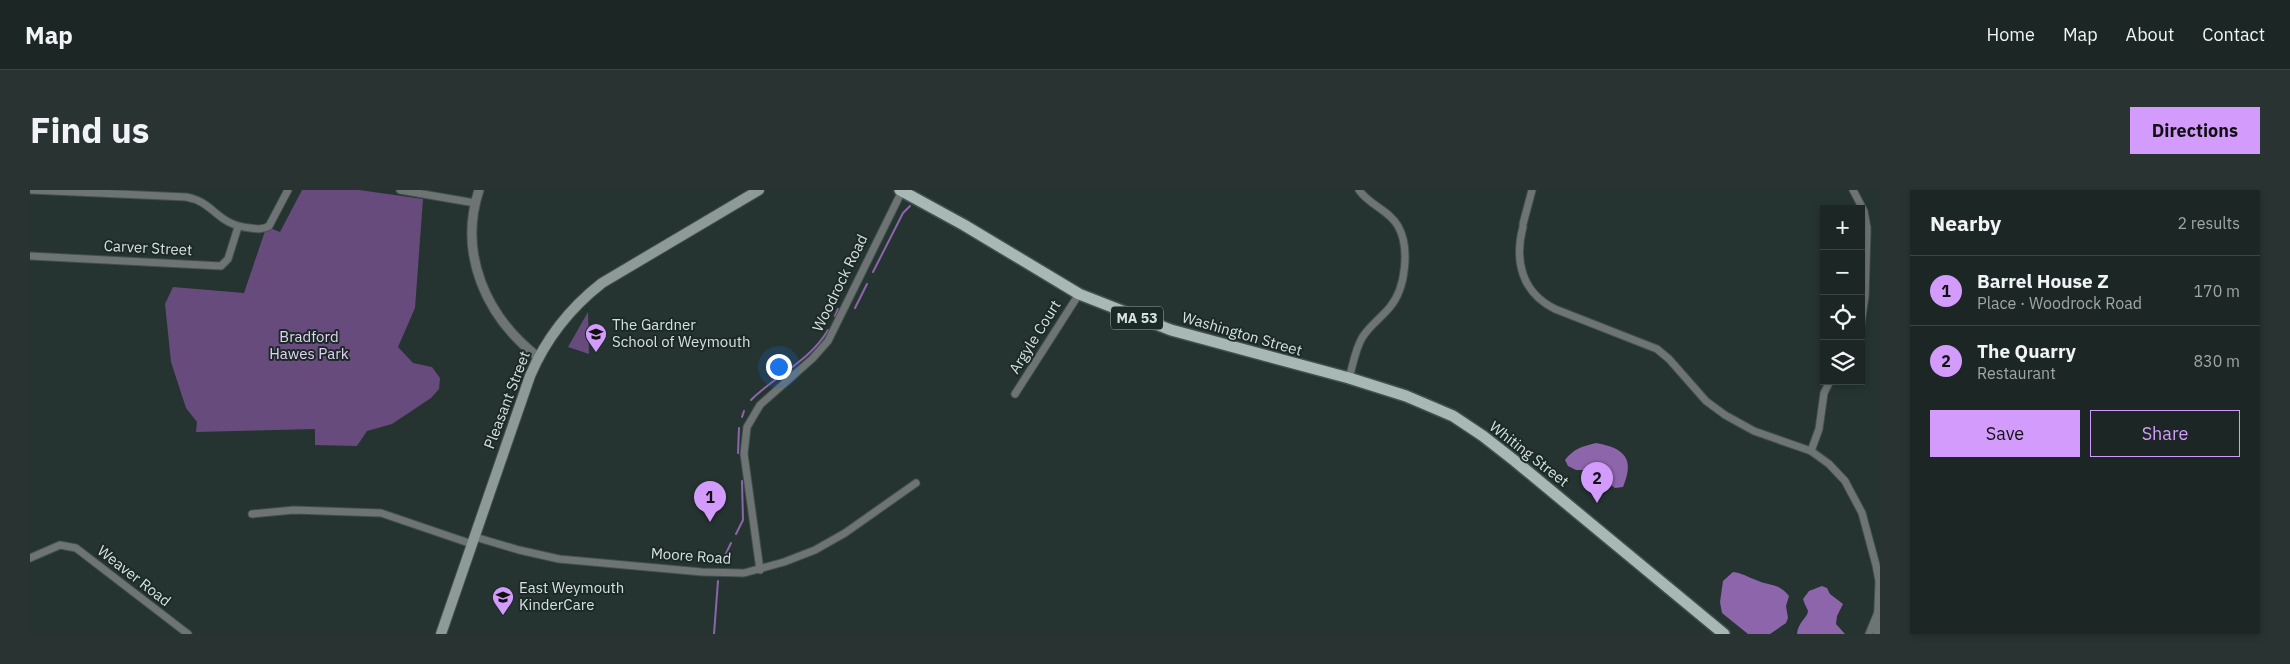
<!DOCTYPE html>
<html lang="en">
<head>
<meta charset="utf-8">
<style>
	:root { --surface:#1c2725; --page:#293332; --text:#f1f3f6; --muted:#a0a5a7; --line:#3a4442; --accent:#d39cfc }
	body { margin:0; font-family:"IBM Plex Sans",sans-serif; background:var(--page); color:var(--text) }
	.controls { position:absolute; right:15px; top:15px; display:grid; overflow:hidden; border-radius:0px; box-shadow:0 2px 8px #0003 }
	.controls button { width:45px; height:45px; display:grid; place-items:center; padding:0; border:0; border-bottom:1px solid var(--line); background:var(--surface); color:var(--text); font:25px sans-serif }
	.you { position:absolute; left:748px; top:176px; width:18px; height:18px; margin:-12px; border:4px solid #fff; border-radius:50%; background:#1a73e8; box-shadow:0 0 0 8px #1a73e833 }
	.badge { display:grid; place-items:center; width:32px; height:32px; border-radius:50%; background:var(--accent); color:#111; font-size:16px; font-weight:700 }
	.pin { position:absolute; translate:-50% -41px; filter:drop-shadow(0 1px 2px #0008) }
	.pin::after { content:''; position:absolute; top:26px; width:18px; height:15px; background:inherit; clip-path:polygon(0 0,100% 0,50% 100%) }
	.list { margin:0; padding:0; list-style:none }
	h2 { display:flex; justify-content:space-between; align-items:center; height:65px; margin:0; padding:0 20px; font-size:21px }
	h2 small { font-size:16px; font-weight:400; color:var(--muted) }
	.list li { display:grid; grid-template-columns:32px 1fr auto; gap:15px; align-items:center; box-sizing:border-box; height:70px; padding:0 20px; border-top:1px solid var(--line) }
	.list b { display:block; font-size:19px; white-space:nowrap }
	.list p { margin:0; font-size:16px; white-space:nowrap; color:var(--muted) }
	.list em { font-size:16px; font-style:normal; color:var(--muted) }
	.actions { display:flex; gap:10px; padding:15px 20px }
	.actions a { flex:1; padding:11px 0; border:1px solid var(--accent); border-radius:0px; text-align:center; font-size:18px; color:var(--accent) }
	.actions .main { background:var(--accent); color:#111 }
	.icon { flex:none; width:28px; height:28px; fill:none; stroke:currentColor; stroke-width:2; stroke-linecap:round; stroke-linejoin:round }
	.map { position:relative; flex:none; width:1850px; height:444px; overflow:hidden; border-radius:0px }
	header { display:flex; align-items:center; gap:30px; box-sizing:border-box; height:70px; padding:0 25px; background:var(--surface); border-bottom:1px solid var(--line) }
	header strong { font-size:24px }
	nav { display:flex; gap:28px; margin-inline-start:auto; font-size:18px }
	.intro { display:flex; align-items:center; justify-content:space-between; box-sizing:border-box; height:120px; padding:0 30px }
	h1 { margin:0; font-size:35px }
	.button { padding:12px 22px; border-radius:0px; background:var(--accent); color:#111; font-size:18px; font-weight:700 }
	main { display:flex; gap:30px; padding:0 30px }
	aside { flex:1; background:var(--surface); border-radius:0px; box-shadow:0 2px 8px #0003 }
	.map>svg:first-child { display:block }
</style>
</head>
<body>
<header>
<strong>Map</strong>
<nav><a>Home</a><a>Map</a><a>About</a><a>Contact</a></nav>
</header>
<div class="intro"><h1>Find us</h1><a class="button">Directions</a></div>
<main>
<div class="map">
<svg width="1850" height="444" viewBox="0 0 1850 444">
	<rect width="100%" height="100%" fill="#253431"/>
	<g fill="#674b7c">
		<path d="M272 0H329L393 9 385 118 368 157 383 173 402 177 410 188 409 199 401 208 362 234 337 241 327 256 285 255V239L166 242 167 232 156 218 141 172 135 114 143 97 214 103 235 41 240 38 250 42Z"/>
		<path d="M558 122 559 164 538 157Z"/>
	</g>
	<g fill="#8d65ab">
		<path d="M1566 253C1595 258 1605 269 1593 297L1585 298 1561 280H1546L1538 276 1535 270C1543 259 1553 256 1566 253Z"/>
		<path d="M1703 382C1712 383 1718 387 1726 390 1738 396 1750 393 1759 406L1756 416 1758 428 1756 433 1740 444H1718L1692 423 1690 412 1693 391Z"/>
		<path d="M1792 396 1797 398 1800 404 1813 414 1807 426 1806 434 1815 444H1767C1768 432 1778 427 1778 421 1777 418 1774 413 1773 409L1779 401Z"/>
	</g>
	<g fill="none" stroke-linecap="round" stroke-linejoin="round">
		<g stroke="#8d65ab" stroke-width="2">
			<path d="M843 82 873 23 880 16"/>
			<path d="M825 118 837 94"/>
			<path d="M805 126 808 119"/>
			<path d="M721 210C746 185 780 171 798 140"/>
			<path d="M712 227 714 221"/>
			<path d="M708 263 709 238"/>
			<path d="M706 344 713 330 712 291"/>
			<path d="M691 374 701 353"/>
			<path d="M684 444 688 391"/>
		</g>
		<g stroke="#42504d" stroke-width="9">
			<g id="minor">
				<path d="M1 0 156 7C185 12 186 35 220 38 227 39 233 40 239 36L258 0"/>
				<path d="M370 0 445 13"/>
				<path d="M1823 0 1834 21 1837 38"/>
				<path d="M1493 34 1502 0"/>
				<path d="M1493 37C1484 71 1492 103 1525 119L1627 159 1639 169 1676 211 1695 225 1724 241 1781 261 1799 274 1815 291 1832 323 1846 375 1849 391 1847 444"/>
				<path d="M0 66 191 76 198 69 208 37"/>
				<path d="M1831 134 1835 106 1837 41"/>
				<path d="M1319 188C1323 175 1325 160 1332 148 1339 136 1351 128 1360 117 1376 98 1380 57 1368 36 1359 20 1339 15 1329 0"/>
				<path d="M985 204 1049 104"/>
				<path d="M1781 261 1789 239 1794 203 1800 191"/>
				<path d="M222 324 264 320 351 323 442 354"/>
				<path d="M445 347 489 360 529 369 672 382 714 383 754 372 785 360 815 343 886 293"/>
				<path d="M0 368 30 355 46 358 158 444"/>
				<path d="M730 380 714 264 717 237 730 215 782 169 798 151 872 1"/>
				<path d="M1839 444 1848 422"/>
			</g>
		</g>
		<g stroke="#42504d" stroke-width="11">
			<path id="tertiary" d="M449 0C428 64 456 127 508 167"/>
		</g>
		<g stroke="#42504d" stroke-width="12">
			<path id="secondary" d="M411 444 500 186C516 148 540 118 572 93L729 0"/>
		</g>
		<g stroke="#42504d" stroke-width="14">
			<path id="primary" d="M870 0 934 35 1049 104 1141 140 1319 188 1376 206 1423 226 1453 246 1485 271 1694 444"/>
		</g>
		<use href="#minor" stroke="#6d7473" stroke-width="7"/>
		<use href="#tertiary" stroke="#6d7473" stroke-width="9"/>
		<use href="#secondary" stroke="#8e9a98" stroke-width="10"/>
		<use href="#primary" stroke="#a8b8b4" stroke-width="11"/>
	</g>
	<defs>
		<g id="school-pin" transform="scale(1.125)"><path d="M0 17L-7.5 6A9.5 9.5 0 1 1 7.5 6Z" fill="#d39cfc" stroke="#1b2a27"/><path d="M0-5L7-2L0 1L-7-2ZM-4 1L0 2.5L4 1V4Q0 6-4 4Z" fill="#111"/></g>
	</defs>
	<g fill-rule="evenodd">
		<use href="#school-pin" x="566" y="144"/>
		<use href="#school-pin" x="473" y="407"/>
	</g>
	<g text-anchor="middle" stroke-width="4" stroke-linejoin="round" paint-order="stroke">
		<rect fill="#1b2a27" stroke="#9faaa8" stroke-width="1" x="1081" y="116.5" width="52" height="23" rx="4"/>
		<g font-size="14" font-weight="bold" fill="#d8e1df">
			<text x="1107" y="133">MA 53</text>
		</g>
		<g font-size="15" fill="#d8e1df" stroke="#1b2a27">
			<text transform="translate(118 58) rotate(3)" y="5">Carver Street</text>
			<text transform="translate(810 93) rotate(-64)" y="5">Woodrock Road</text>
			<text transform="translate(1212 144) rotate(16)" y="5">Washington Street</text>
			<text transform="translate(1005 147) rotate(-58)" y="5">Argyle Court</text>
			<text transform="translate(477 210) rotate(-69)" y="5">Pleasant Street</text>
			<text transform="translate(1499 264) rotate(38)" y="5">Whiting Street</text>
			<text transform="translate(661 366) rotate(4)" y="5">Moore Road</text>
			<text transform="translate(104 386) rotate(38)" y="5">Weaver Road</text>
		</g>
		<g font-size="15" fill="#d8e1df" stroke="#1b2a27" text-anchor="start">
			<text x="582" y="140">The Gardner<tspan x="582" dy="17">School of Weymouth</tspan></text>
			<text x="489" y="403">East Weymouth<tspan x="489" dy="17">KinderCare</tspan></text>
		</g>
		<g font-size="15" fill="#e6d0f7" stroke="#1b2a27">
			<text x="279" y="152">Bradford<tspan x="279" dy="17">Hawes Park</tspan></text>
		</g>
	</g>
</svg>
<div class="controls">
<button>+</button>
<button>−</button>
<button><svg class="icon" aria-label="locate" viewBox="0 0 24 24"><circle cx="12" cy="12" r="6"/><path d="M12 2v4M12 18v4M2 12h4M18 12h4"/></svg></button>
<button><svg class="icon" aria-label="layers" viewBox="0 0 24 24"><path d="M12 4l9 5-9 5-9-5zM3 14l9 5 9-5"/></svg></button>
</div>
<div class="you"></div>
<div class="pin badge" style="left:680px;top:332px">1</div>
<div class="pin badge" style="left:1567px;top:313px">2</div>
</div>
<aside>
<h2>Nearby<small>2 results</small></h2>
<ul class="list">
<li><span class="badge">1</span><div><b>Barrel House Z</b><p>Place · Woodrock Road</p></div><em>170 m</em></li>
<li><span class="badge">2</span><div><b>The Quarry</b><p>Restaurant</p></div><em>830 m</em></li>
</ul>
<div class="actions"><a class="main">Save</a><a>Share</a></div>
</aside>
</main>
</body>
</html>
